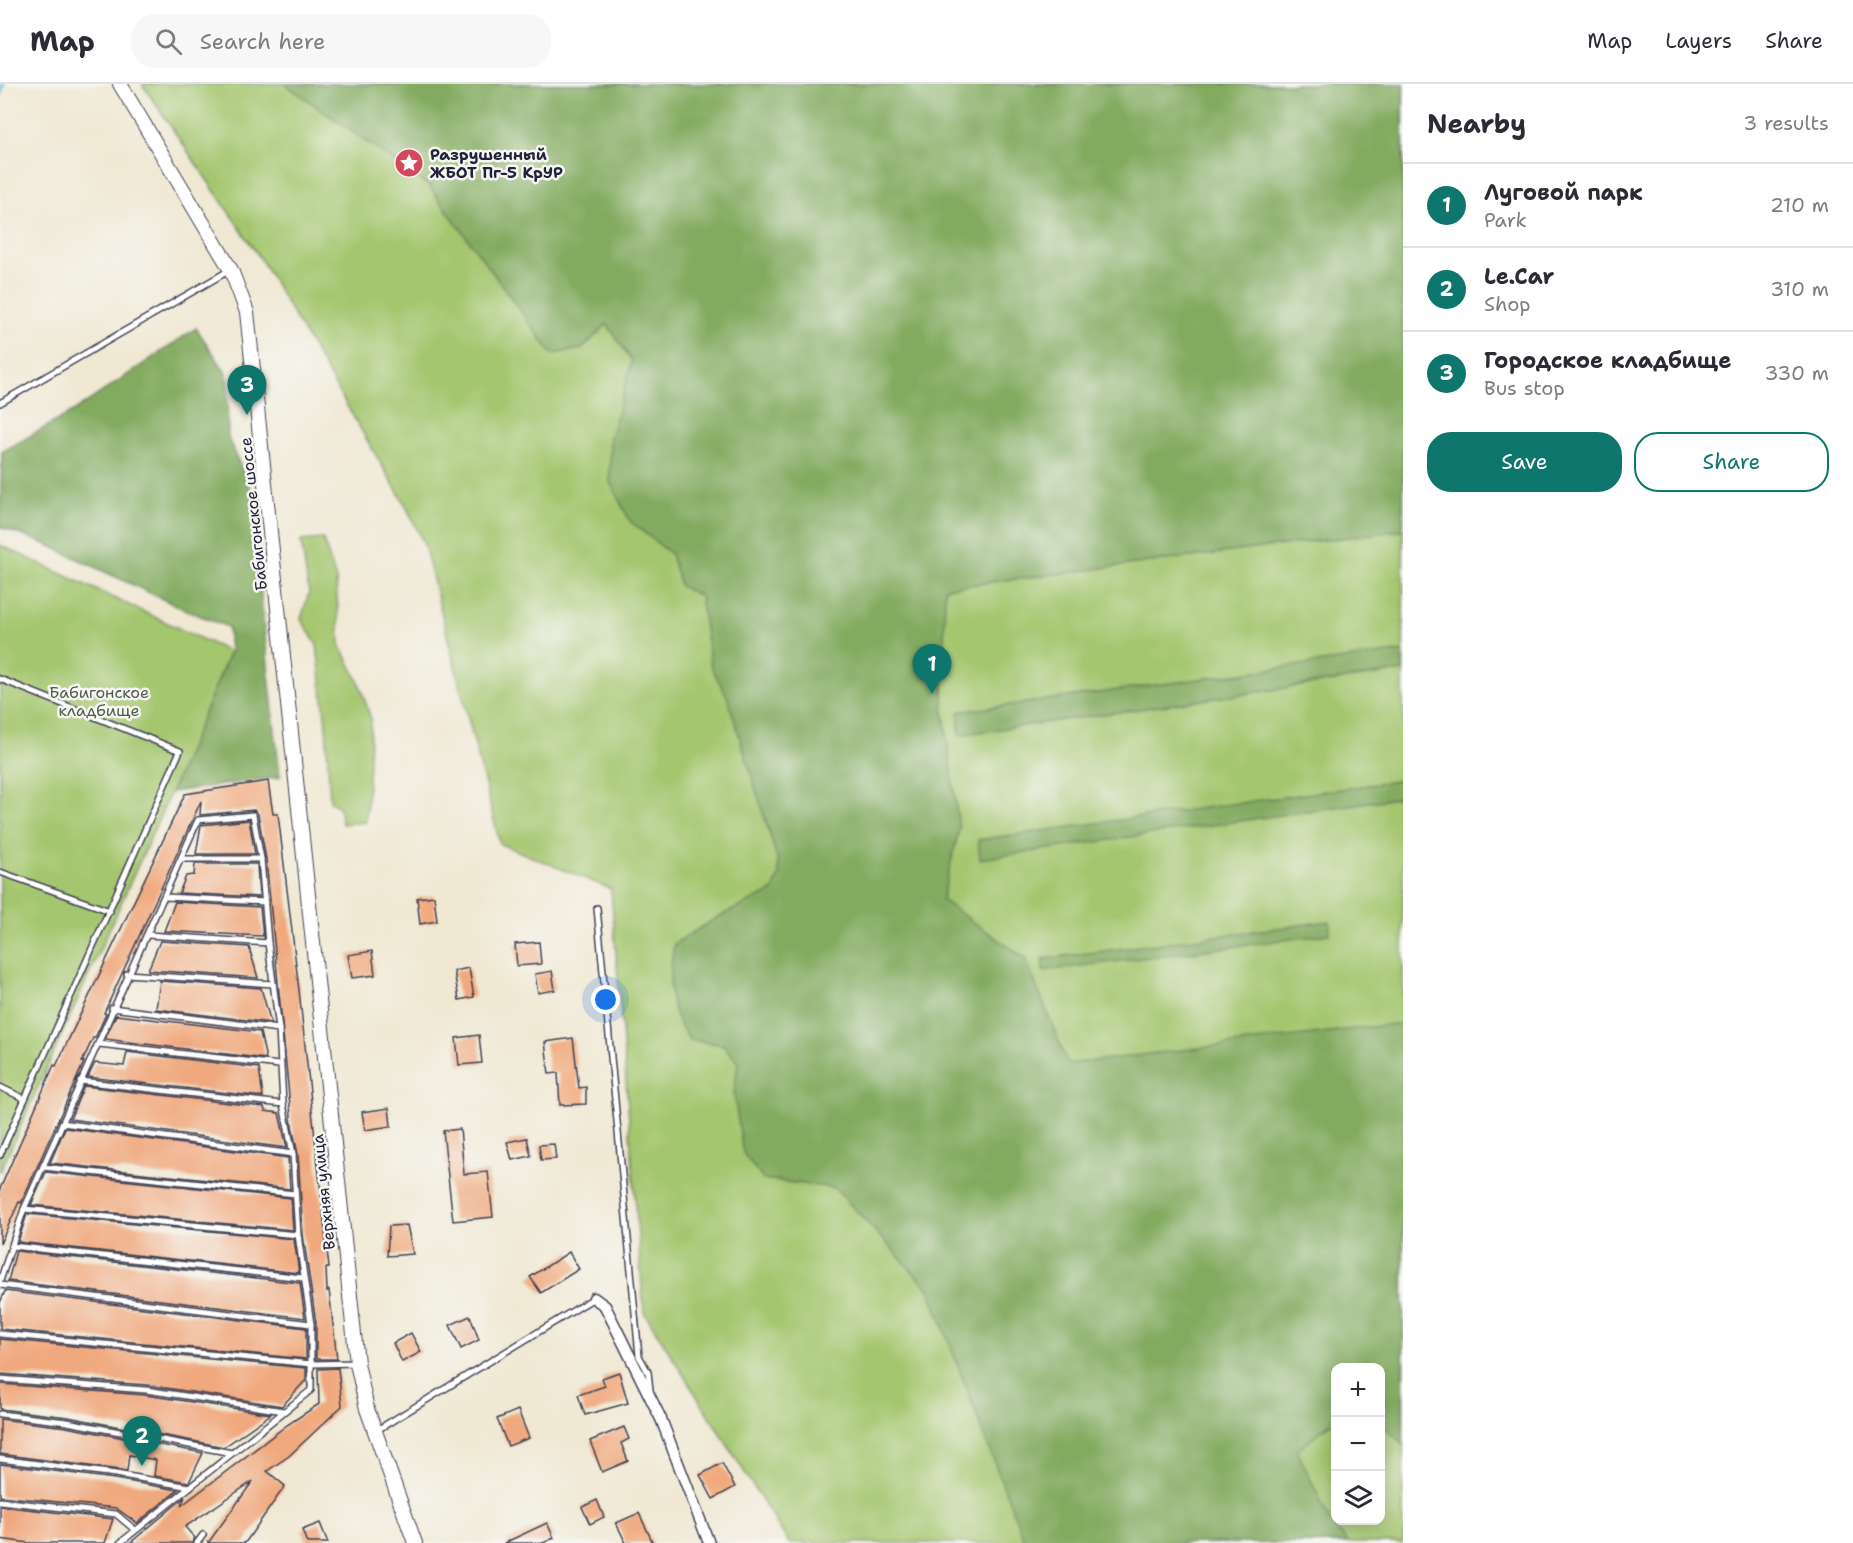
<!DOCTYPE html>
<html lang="en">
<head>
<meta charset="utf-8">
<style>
	:root { --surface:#fff; --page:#f7f7f7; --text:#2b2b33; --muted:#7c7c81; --line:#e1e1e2; --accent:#0f766e }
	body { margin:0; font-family:"Shantell Sans",sans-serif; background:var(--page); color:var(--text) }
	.controls { position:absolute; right:18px; bottom:18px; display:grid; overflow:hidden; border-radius:12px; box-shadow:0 3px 15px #0003 }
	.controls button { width:54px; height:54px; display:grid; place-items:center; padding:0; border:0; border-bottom:2px solid var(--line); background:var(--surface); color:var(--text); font:30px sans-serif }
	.you { position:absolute; left:606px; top:916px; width:21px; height:21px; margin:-15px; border:4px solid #fff; border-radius:50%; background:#1a73e8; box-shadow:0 0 0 9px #1a73e833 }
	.badge { display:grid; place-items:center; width:39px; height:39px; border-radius:50%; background:var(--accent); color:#fff; font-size:20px; font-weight:700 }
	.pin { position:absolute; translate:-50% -50px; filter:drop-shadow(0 2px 3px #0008) }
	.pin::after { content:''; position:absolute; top:32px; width:21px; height:18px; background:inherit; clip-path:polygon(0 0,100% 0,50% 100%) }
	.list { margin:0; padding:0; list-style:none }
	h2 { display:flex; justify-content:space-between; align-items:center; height:78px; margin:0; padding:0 24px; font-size:26px }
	h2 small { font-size:20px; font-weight:400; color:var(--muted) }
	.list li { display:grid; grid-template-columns:39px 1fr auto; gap:18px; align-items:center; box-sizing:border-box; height:84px; padding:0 24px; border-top:2px solid var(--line) }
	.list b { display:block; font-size:22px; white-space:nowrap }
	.list p { margin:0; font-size:20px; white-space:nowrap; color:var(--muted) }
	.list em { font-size:20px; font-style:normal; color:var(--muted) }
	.actions { display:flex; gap:12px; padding:18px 24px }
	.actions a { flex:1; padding:14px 0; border:2px solid var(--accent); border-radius:24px; text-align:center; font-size:21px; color:var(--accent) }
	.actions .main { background:var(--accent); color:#fff }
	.icon { flex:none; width:33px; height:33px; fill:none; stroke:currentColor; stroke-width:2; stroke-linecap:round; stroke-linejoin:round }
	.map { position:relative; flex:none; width:1403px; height:1459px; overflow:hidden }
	header { display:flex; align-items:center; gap:36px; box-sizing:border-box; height:84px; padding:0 30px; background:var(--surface); border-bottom:2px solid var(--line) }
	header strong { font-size:28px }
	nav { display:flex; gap:33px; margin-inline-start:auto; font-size:21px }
	.search { width:420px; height:54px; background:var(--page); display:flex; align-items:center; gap:15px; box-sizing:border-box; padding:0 21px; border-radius:24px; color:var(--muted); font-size:22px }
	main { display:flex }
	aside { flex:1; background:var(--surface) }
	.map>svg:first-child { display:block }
</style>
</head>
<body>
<header>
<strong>Map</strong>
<div class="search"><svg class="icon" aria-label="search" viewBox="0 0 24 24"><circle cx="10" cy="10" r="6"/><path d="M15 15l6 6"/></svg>Search here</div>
<nav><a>Map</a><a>Layers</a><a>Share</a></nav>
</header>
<main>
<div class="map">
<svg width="1403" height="1459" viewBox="0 0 1403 1459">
	<rect width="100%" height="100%" fill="#f6f6f2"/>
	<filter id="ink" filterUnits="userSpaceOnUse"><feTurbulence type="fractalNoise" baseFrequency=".0167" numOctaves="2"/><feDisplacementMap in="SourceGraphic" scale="12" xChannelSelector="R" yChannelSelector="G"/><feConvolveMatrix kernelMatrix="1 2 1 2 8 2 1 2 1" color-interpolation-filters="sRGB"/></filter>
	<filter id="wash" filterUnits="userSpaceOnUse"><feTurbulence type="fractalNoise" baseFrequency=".008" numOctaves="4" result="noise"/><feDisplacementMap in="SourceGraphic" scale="24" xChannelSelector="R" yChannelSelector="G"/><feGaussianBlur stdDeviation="1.35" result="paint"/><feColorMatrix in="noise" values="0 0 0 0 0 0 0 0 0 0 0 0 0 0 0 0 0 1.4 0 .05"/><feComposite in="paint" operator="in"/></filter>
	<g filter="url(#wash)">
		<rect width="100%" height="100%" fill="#f0e8d3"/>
		<g fill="#a4c66e" stroke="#637454" stroke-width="1.5" fill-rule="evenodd">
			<path d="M142 0H1403V1459H789L644 1228 611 805 500 760 424 460 406 422 260 174ZM1336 1284H1380V1436H1336Z"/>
			<path d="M323 455 336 495 340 560 359 598 371 635 366 738 342 740 339 723 330 717 326 641 317 561 301 535 309 509 301 457Z"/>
			<path d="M0 461 230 568 171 708 0 1088Z"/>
		</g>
		<g fill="#83ab61" stroke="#52664e" stroke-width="1.5">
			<path d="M285 0H1403V446L945 504 943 622 959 745 942 816 1025 874 1068 980 1403 939V1359L1381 1341 1380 1284H1336L1335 1336 1297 1366 1331 1439 1348 1459H1025L929 1205 835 1104 763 1095 743 1069 734 1010 738 979 724 961 690 956C666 927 668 895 674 860L718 833 773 807 779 791 778 777 727 612 711 583 700 512 680 502 671 470 630 437 610 398V354L632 277 607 240 582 265 552 270 430 103Z"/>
			<path d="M196 244 227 290 228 354 255 415 262 525 280 693 171 708 230 568 228 543 186 526 48 461 0 443 2 368 74 327Z"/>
			<path d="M1403 567V587L959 651V628Z"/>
			<path d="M1403 696V713L980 775 978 756Z"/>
			<path d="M1330 837 1329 850 1043 887V875Z"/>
		</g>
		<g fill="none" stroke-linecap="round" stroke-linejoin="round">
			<path stroke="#53bad1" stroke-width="4.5" d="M0 12 3 0"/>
		</g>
		<g id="blocks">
			<g fill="#f0a97e">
				<path d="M268 697 273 730H278L299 906 329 1184H326L327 1207 329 1206 337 1275H316V1239L303 1150 298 1070 292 1042 266 775 258 730 254 726 200 731 201 717 104 929 106 930 95 954H93L82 978H84L21 1119 19 1118 0 1160V1105L54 981 56 982 185 710Z"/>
				<path d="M249 736 255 770H196L201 741Z"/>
				<path d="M195 780H257L259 813 179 809 186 792 194 791Z"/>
				<path d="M434 812 437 837 420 840 417 814Z"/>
				<path d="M175 818 260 823 263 852 164 847Z"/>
				<path d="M160 857 249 863 258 894 148 886Z"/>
				<path d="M539 858 541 880 517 882 515 860Z"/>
				<path d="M372 867 375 891 352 894 348 871Z"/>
				<path d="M469 884 474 913 459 916 454 887Z"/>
				<path d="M552 887 555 906 538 909 535 890Z"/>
				<path d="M160 897 261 904 271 939 156 925Z"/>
				<path d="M116 931 260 948 266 975 105 955Z"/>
				<path d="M479 951 482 979 459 981 456 954Z"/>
				<path d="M573 954 579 1004 586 1003V1020L560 1021 558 989 549 990 545 958Z"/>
				<path d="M127 968 259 984 263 1013 88 993 95 979 124 982Z"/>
				<path d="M84 1002 264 1023 265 1027 279 1029 287 1064 70 1035Z"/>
				<path d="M389 1024 391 1042 365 1046 362 1028Z"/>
				<path d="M65 1044 288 1074 290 1105 50 1079Z"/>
				<path d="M460 1045 464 1090 488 1088 493 1133 453 1137 443 1047Z"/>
				<path d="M527 1054 531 1072 512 1076 507 1058Z"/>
				<path d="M554 1060 556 1075 541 1076 539 1061Z"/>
				<path d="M46 1088 291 1114 293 1146 31 1121Z"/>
				<path d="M27 1130 294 1155 299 1189 18 1158Z"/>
				<path d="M407 1141 413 1170 387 1172 389 1142Z"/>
				<path d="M16 1167 300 1199 305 1234 8 1197Z"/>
				<path d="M569 1168 579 1185 541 1209 530 1193Z"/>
				<path d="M5 1207 306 1244V1275L0 1245V1219Z"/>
				<path d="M470 1232 479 1256 461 1265 450 1241Z"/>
				<path d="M411 1249 421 1268 402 1278 393 1259Z"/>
				<path d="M0 1255 306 1284V1296L282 1322 147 1301 0 1290Z"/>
				<path d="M338 1284 342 1322 289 1372 267 1387 285 1402 245 1459H208L253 1397 185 1443 195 1454 192 1459H130L185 1413 181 1422 287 1341 319 1320 318 1285Z"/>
				<path d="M619 1288 628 1319 585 1331 578 1311 605 1302 602 1294Z"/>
				<path d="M0 1300 145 1311 271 1330 224 1363 68 1333 0 1325Z"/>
				<path d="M518 1326 529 1354 508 1362 497 1335Z"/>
				<path d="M0 1335 66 1343 203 1369 189 1398 154 1392 156 1376 129 1371 127 1387 0 1370Z"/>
				<path d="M624 1343 629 1355 621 1359 628 1377 602 1388 590 1357Z"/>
				<path d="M722 1379 735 1403 713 1415 700 1391Z"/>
				<path d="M0 1380 115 1395 178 1406 137 1439 116 1424 0 1412Z"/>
				<path d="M597 1416 604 1433 590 1440 582 1423Z"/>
				<path d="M0 1422 113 1435 105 1459H29L0 1455Z"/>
				<path d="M639 1429 653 1459H626L616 1439Z"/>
				<path d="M320 1439 328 1459H307L302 1446Z"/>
				<path d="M547 1439 554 1454 543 1459H504Z"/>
			</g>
		</g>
	</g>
	<g filter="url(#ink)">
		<use href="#blocks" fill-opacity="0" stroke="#414052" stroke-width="1.5"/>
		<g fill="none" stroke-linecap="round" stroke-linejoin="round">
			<g stroke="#414052" stroke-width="8">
				<g id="service">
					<path d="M0 319 230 186"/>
					<path d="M0 595 180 667 0 1071"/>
					<path d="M181 775H261"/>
					<path d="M0 788 110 827"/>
					<path d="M165 813 265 818"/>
					<path d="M597 824 639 1272 648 1288 650 1306"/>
					<path d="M148 851 268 859"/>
					<path d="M127 890 273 900"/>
					<path d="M112 924 279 945"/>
					<path d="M99 960 279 981"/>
					<path d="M80 997 283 1020"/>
					<path d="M0 1003 25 1015"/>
					<path d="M62 1039 293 1070"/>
					<path d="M43 1083 295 1110"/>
					<path d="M24 1125 298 1151"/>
					<path d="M12 1162 303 1194"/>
					<path d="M0 1197 24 1125 198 736 253 731 261 775 268 859 279 945 283 1020 293 1070 298 1151 311 1240V1306L120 1459"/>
					<path d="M0 1201 311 1240"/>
					<path d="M0 1250 312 1280 357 1279"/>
					<path d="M0 1295 146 1306 284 1327"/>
					<path d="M0 1330 67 1338 232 1369"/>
					<path d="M377 1346 594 1214"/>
					<path d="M0 1375 116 1390 190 1403"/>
					<path d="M0 1417 116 1430 135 1446"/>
					<path d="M197 1459 203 1451"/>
				</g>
			</g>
			<g stroke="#414052" stroke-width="13">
				<path id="minor" d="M594 1214 605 1222 661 1335 709 1459"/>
			</g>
			<g stroke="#414052" stroke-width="16">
				<path id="tertiary" d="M120 0 231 186 247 228 357 1279 367 1325 415 1459"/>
			</g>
			<use href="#service" stroke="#fff" stroke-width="5"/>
			<use href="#minor" stroke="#fff" stroke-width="10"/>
			<use href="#tertiary" stroke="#fff" stroke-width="14"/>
		</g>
	</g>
	<defs>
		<g id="sight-disc" transform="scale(1.5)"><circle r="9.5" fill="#d1495b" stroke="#f6f6f2"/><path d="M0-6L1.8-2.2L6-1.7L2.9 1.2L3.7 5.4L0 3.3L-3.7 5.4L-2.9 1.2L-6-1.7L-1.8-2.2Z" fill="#fff"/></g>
	</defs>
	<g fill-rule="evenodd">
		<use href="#sight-disc" x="409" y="79"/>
	</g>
	<g text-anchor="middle" stroke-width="5" stroke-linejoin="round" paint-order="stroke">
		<g font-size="16" font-weight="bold" fill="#22223b" stroke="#f6f6f2" text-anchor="start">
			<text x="430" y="76">Разрушенный<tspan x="430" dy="18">ЖБОТ Пг-5 КрУР</tspan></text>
		</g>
		<g font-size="16" fill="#22223b" stroke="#f6f6f2">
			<text transform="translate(253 430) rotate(-96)" y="6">Бабигонское шоссе</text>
			<text transform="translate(323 1108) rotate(-96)" y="6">Верхняя улица</text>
		</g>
		<g font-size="16" fill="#505b4d" stroke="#f6f6f2">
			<text x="99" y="614">Бабигонское<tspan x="99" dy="18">кладбище</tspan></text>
		</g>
	</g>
</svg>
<div class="controls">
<button>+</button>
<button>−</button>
<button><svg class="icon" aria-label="layers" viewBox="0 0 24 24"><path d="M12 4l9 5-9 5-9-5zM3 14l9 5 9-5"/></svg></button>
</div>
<div class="you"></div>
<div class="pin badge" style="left:932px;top:610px">1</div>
<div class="pin badge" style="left:142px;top:1382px">2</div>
<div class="pin badge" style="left:247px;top:331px">3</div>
</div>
<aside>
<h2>Nearby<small>3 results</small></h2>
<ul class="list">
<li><span class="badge">1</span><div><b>Луговой парк</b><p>Park</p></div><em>210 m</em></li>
<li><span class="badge">2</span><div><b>Le.Car</b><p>Shop</p></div><em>310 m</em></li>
<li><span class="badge">3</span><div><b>Городское кладбище</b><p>Bus stop</p></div><em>330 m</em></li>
</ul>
<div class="actions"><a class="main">Save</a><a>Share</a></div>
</aside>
</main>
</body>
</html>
